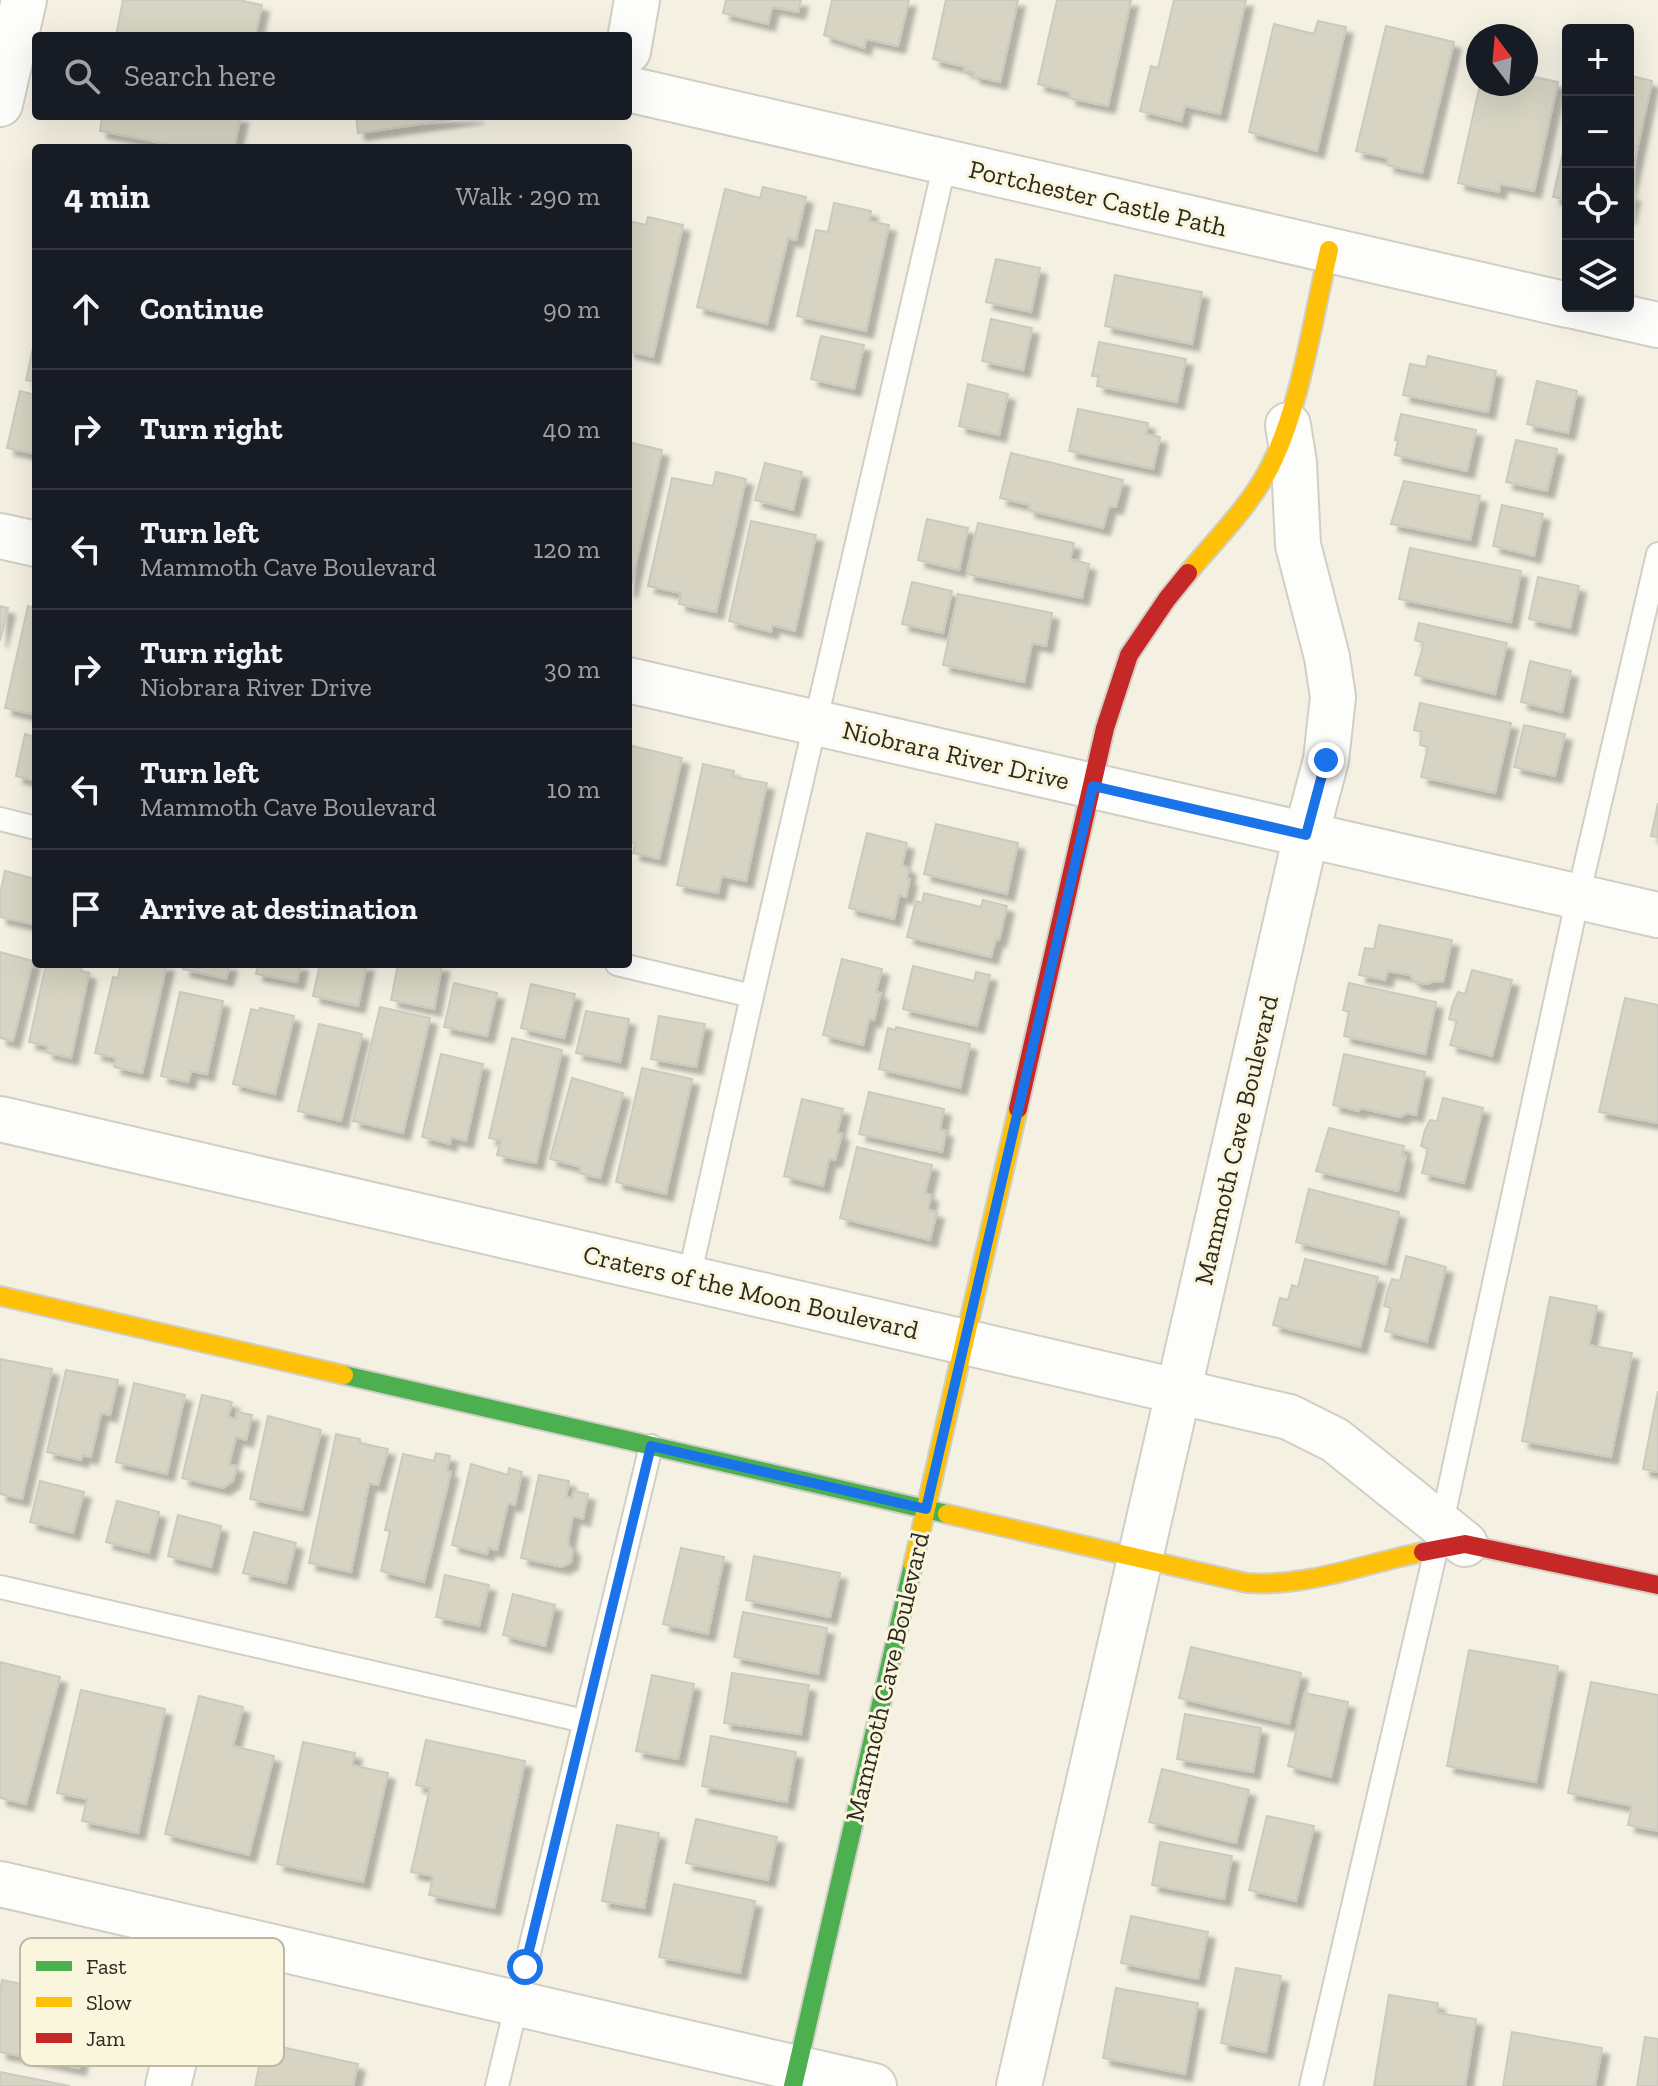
<!DOCTYPE html>
<html lang="en">
<head>
<meta charset="utf-8">
<style>
	:root { --surface:#171b24; --page:#242831; --text:#f1f3f6; --muted:#9ea1a6; --line:#363941 }
	body { margin:0; font-family:"Zilla Slab",serif; background:var(--page); color:var(--text) }
	.controls { position:absolute; right:24px; top:24px; display:grid; overflow:hidden; border-radius:8px; box-shadow:0 8px 32px #0002 }
	.controls button { width:72px; height:72px; display:grid; place-items:center; padding:0; border:0; border-bottom:2px solid var(--line); background:var(--surface); color:var(--text); font:40px sans-serif }
	.compass { position:absolute; left:1466px; top:24px; width:72px; height:72px; border-radius:50%; background:var(--surface); box-shadow:0 8px 32px #0002; rotate:344deg }
	.stop { position:absolute; width:24px; height:24px; margin:-18px; border:6px solid #1a73e8; border-radius:50%; background:#fff }
	.stop.end { background:#1a73e8; border-color:#fff; box-shadow:0 2px 8px #0008 }
	.list { margin:0; padding:0; list-style:none }
	h2 { display:flex; justify-content:space-between; align-items:center; height:104px; margin:0; padding:0 32px; font-size:34px }
	h2 small { font-size:26px; font-weight:400; color:var(--muted) }
	.list li { display:grid; grid-template-columns:52px 1fr auto; gap:24px; align-items:center; box-sizing:border-box; height:120px; padding:0 32px; border-top:2px solid var(--line) }
	.list b { display:block; font-size:30px; white-space:nowrap }
	.list p { margin:0; font-size:26px; white-space:nowrap; color:var(--muted) }
	.list em { font-size:26px; font-style:normal; color:var(--muted) }
	.icon { flex:none; width:44px; height:44px; fill:none; stroke:currentColor; stroke-width:2; stroke-linecap:round; stroke-linejoin:round }
	.map { position:relative; flex:none; width:1658px; height:2086px; overflow:hidden }
	.search { position:absolute; background:var(--surface); box-shadow:0 8px 32px #0002; left:32px; top:32px; width:600px; height:88px; display:flex; align-items:center; gap:20px; box-sizing:border-box; padding:0 28px; border-radius:8px; color:var(--muted); font-size:30px }
	.panel { position:absolute; background:var(--surface); box-shadow:0 8px 32px #0002; left:32px; top:144px; width:600px; height:824px; border-radius:8px }
	.map>svg:first-child { display:block }
</style>
</head>
<body>
<div class="map">
<svg width="1658" height="2086" viewBox="0 0 1658 2086">
	<defs>
		<filter id="shadow"><feDropShadow dx="7" dy="7" stdDeviation="2" flood-color="#0004"/></filter>
	</defs>
	<rect width="100%" height="100%" fill="#f4f1e3"/>
	<g fill="#d7d4c3" stroke="#cccabf" stroke-width="2" filter="url(#shadow)">
		<path d="M123 0H239L262 5 255 36H116Z"/>
		<path d="M726 0H801L798 12 772 7 768 24 723 13Z"/>
		<path d="M832 0H909L898 46 866 39 864 48 824 35Z"/>
		<path d="M946 0H1018L1000 82 973 76 974 72 964 70 965 67 933 59Z"/>
		<path d="M1057 0H1131L1108 106 1069 98 1070 92 1038 84Z"/>
		<path d="M1174 0H1246L1220 114 1185 106 1181 121 1140 111 1151 66 1158 68Z"/>
		<path d="M1318 21 1346 27 1317 151 1249 132 1274 24 1314 34Z"/>
		<path d="M1386 26 1454 42 1422 173 1387 165 1388 158 1356 151Z"/>
		<path d="M1526 75 1558 82 1534 191 1500 184 1499 192 1458 183 1480 84H1526Z"/>
		<path d="M1628 75 1652 81 1628 192Z"/>
		<path d="M102 116H241L234 148H187L100 131Z"/>
		<path d="M356 116H477L358 133Z"/>
		<path d="M1568 130V200L1553 197Z"/>
		<path d="M763 187 806 197 796 240 788 238 767 324 697 307 725 189 760 198Z"/>
		<path d="M1628 193 1633 195 1628 218Z"/>
		<path d="M834 203 871 211 869 221 889 225 866 331 797 316 816 230 828 232Z"/>
		<path d="M648 217 683 225 653 357 628 351V221L646 225Z"/>
		<path d="M996 259 1040 268 1031 312 986 302Z"/>
		<path d="M1115 275 1202 292 1192 344 1105 326Z"/>
		<path d="M991 319 1032 328 1023 370 982 361Z"/>
		<path d="M36 334V382L26 380Z"/>
		<path d="M821 336 864 345 854 389 811 379Z"/>
		<path d="M1099 342 1186 359 1177 402 1097 386 1099 376H1092Z"/>
		<path d="M1428 356 1496 371 1488 412 1403 395 1410 364 1426 367Z"/>
		<path d="M1537 381 1577 391 1568 433 1527 424Z"/>
		<path d="M968 384 1008 394 999 435 959 426Z"/>
		<path d="M20 391 36 395V454L7 448Z"/>
		<path d="M1078 409 1148 423 1146 434 1160 437 1153 469 1069 451Z"/>
		<path d="M1401 414 1476 430 1467 471 1395 455 1398 440H1395Z"/>
		<path d="M1516 440 1557 449 1547 491 1506 482Z"/>
		<path d="M628 442 662 450 630 590H628Z"/>
		<path d="M1011 453 1123 480 1116 507 1109 506 1103 528 1028 510 1030 505 1000 498Z"/>
		<path d="M765 463 802 472 793 510 755 500Z"/>
		<path d="M716 472 746 479 716 612 679 604 681 593 648 586 672 478 713 486Z"/>
		<path d="M1404 481 1480 496 1470 540 1391 524Z"/>
		<path d="M1502 505 1543 514 1534 556 1493 546Z"/>
		<path d="M927 519 968 528 959 570 918 560Z"/>
		<path d="M751 521 816 535 795 631 772 625 771 632 729 621Z"/>
		<path d="M978 523 1074 543 1070 559 1089 564 1082 598 967 574Z"/>
		<path d="M1410 548 1521 571 1511 622 1399 599Z"/>
		<path d="M1538 577 1579 586 1570 628 1529 619Z"/>
		<path d="M912 582 952 591 943 633 902 624Z"/>
		<path d="M958 594 1052 613 1046 646 1032 643 1024 682 943 665Z"/>
		<path d="M0 606 8 608 0 641Z"/>
		<path d="M28 606 36 608V707L34 706 32 714 5 708Z"/>
		<path d="M1419 623 1507 643 1495 694 1415 675 1424 643 1415 640Z"/>
		<path d="M1530 661 1571 671 1562 712 1521 702Z"/>
		<path d="M1420 703 1511 723 1495 793 1421 777 1428 747 1420 745 1422 732 1414 730Z"/>
		<path d="M1524 725 1565 734 1555 776 1514 767Z"/>
		<path d="M25 734 36 737V781L16 776Z"/>
		<path d="M628 745 682 758 659 859 633 853 635 843 628 841Z"/>
		<path d="M703 764 734 771 733 777 767 783 746 881 722 876 718 893 677 885Z"/>
		<path d="M1658 803V837L1651 836Z"/>
		<path d="M936 824 1018 843 1007 894 924 874Z"/>
		<path d="M867 833 907 843 902 865 909 868 907 879H910L906 897 899 895 894 919 849 908Z"/>
		<path d="M5 871 36 879V925L0 917V894Z"/>
		<path d="M924 893 981 907 983 900 1007 906 999 940 996 939 991 957 907 937 916 901 922 903Z"/>
		<path d="M1379 925 1452 940 1443 982 1434 981 1427 984 1415 982 1410 975 1388 971 1385 980 1359 975 1365 948 1374 949Z"/>
		<path d="M0 952 33 961 13 1041 0 1038Z"/>
		<path d="M842 959 882 969 876 992 881 993 879 1000 874 1020 869 1019 863 1045 823 1035Z"/>
		<path d="M46 964H67L82 968 81 971 89 973 71 1058 46 1052 48 1046 29 1042Z"/>
		<path d="M121 964H167L142 1073 114 1067 116 1058 95 1053 113 977 118 978Z"/>
		<path d="M185 964H230L226 979 183 969Z"/>
		<path d="M258 964H301L297 982 256 974Z"/>
		<path d="M320 964H367L358 1006 313 996Z"/>
		<path d="M398 964 442 965 434 1009 391 1000Z"/>
		<path d="M913 966 974 981 976 972 990 975 977 1026 903 1009Z"/>
		<path d="M1472 970 1512 980 1492 1056 1450 1045 1457 1021 1449 1019 1453 1003 1458 992 1465 994Z"/>
		<path d="M454 983 497 993 487 1036 444 1027Z"/>
		<path d="M1349 983 1436 1002 1425 1054 1344 1036 1349 1012 1343 1010Z"/>
		<path d="M531 984 575 994 564 1038 521 1028Z"/>
		<path d="M180 992 223 1001 207 1074 191 1071 188 1082 161 1076Z"/>
		<path d="M1625 998 1658 1005V1123L1599 1112Z"/>
		<path d="M380 1007 430 1018 403 1133 353 1121Z"/>
		<path d="M260 1008 294 1016 275 1094 233 1084 251 1009 259 1011Z"/>
		<path d="M586 1011 629 1019 620 1062 576 1053Z"/>
		<path d="M659 1016 705 1024 696 1067 651 1059Z"/>
		<path d="M319 1024 362 1034 341 1121 298 1111Z"/>
		<path d="M896 1027 970 1044 960 1088 879 1069 888 1028 895 1030Z"/>
		<path d="M512 1038 562 1050 536 1163 497 1155 501 1140 489 1138Z"/>
		<path d="M441 1054 483 1064 466 1141 451 1137 450 1144 422 1137Z"/>
		<path d="M1344 1054 1425 1072 1416 1115 1407 1113 1400 1117 1360 1108 1359 1111 1333 1105Z"/>
		<path d="M642 1068 692 1079 666 1194 616 1182Z"/>
		<path d="M572 1078 623 1093 600 1178 579 1173 581 1167 550 1159Z"/>
		<path d="M869 1092 944 1109 940 1129 946 1131 942 1152 859 1134Z"/>
		<path d="M1443 1098 1483 1108 1464 1183 1422 1173 1428 1149 1421 1146 1425 1130 1430 1120 1437 1121Z"/>
		<path d="M802 1099 843 1109 837 1133 842 1134 835 1160 829 1159 823 1186 784 1176Z"/>
		<path d="M1329 1128 1404 1146 1402 1155 1406 1156 1398 1191 1316 1171Z"/>
		<path d="M857 1147 932 1165 925 1193 931 1195 928 1210 937 1212 930 1240 840 1218Z"/>
		<path d="M1309 1189 1399 1212 1386 1264 1296 1242Z"/>
		<path d="M1406 1256 1446 1267 1427 1342 1385 1331 1391 1308 1384 1306 1388 1290 1392 1279 1400 1281Z"/>
		<path d="M1305 1259 1378 1277 1360 1347 1273 1325 1280 1298 1288 1300 1292 1285 1298 1287Z"/>
		<path d="M1550 1297 1597 1306 1589 1345 1632 1353 1611 1457 1522 1441Z"/>
		<path d="M0 1359 52 1369 22 1499 0 1494Z"/>
		<path d="M66 1370 118 1380 110 1415 101 1413 91 1457 83 1455 81 1460 47 1452Z"/>
		<path d="M134 1383 185 1395 167 1474 116 1462Z"/>
		<path d="M1658 1391V1472L1643 1469Z"/>
		<path d="M202 1395 232 1402 228 1417 236 1419 237 1412 252 1415 246 1440 236 1437 229 1465 237 1466 233 1481 223 1488 182 1478Z"/>
		<path d="M268 1416 321 1430 302 1510 250 1499Z"/>
		<path d="M336 1434 360 1439V1443L388 1449 378 1485 369 1483 351 1572 309 1563Z"/>
		<path d="M436 1453 450 1456 447 1471 451 1472 424 1582 381 1571 390 1531 385 1530 403 1454 434 1461Z"/>
		<path d="M471 1464 508 1475 509 1468 522 1472 515 1505 508 1503 497 1550 488 1548 487 1554 452 1545Z"/>
		<path d="M539 1475 569 1481 566 1497 572 1498 574 1491 588 1494 583 1519 573 1516 568 1541 570 1548 573 1549 571 1562 562 1567 521 1558Z"/>
		<path d="M40 1481 84 1492 73 1533 30 1522Z"/>
		<path d="M117 1501 159 1512 149 1553 106 1542Z"/>
		<path d="M178 1515 221 1526 211 1567 168 1556Z"/>
		<path d="M254 1532 296 1543 286 1583 243 1573Z"/>
		<path d="M681 1548 724 1557 708 1634 663 1624Z"/>
		<path d="M754 1556 840 1573 830 1617 746 1600Z"/>
		<path d="M445 1575 489 1585 479 1626 436 1617Z"/>
		<path d="M513 1594 555 1605 545 1646 503 1635Z"/>
		<path d="M743 1612 827 1628 818 1674 734 1657Z"/>
		<path d="M1191 1647 1301 1673 1289 1724 1179 1698Z"/>
		<path d="M1469 1650 1558 1666 1536 1782 1447 1766Z"/>
		<path d="M0 1662 60 1677 26 1804 0 1798Z"/>
		<path d="M732 1673 809 1685 801 1734 724 1723Z"/>
		<path d="M652 1675 694 1684 678 1759 636 1751Z"/>
		<path d="M1591 1682 1658 1695V1831L1628 1825 1632 1806 1568 1793Z"/>
		<path d="M81 1690 165 1709 138 1833 82 1821 87 1799 57 1793Z"/>
		<path d="M1305 1693 1348 1702 1331 1777 1288 1766Z"/>
		<path d="M199 1696 243 1707 233 1746 274 1756 249 1855 165 1834Z"/>
		<path d="M1185 1714 1261 1728 1253 1772 1177 1759Z"/>
		<path d="M711 1736 796 1752 787 1802 702 1786Z"/>
		<path d="M426 1740 525 1761 494 1908 429 1895 433 1876 411 1872 430 1788 416 1785Z"/>
		<path d="M303 1742 355 1753 352 1765 388 1773 363 1882 277 1864Z"/>
		<path d="M1162 1769 1249 1790 1236 1843 1149 1822Z"/>
		<path d="M1267 1816 1314 1826 1296 1901 1249 1890Z"/>
		<path d="M696 1819 777 1837 768 1880 686 1863Z"/>
		<path d="M617 1825 659 1833 644 1908 602 1901Z"/>
		<path d="M1160 1842 1232 1856 1224 1899 1152 1885Z"/>
		<path d="M674 1884 755 1901 740 1973 659 1957Z"/>
		<path d="M1131 1916 1208 1932 1198 1979 1121 1963Z"/>
		<path d="M1236 1968 1281 1976 1266 2052 1221 2043Z"/>
		<path d="M2 1980 93 1999 79 2068 0 2052V1993Z"/>
		<path d="M1116 1988 1198 2003 1185 2074 1103 2058Z"/>
		<path d="M1389 1995 1438 2003 1437 2013 1476 2019 1465 2086H1374Z"/>
		<path d="M1512 2032 1602 2048 1595 2086H1503Z"/>
		<path d="M1645 2037 1658 2039V2086H1637Z"/>
		<path d="M264 2043 358 2064 353 2086H255Z"/>
		<path d="M0 2072 70 2086H0Z"/>
	</g>
	<g fill="none" stroke-linecap="round" stroke-linejoin="round">
		<g stroke="#d1cfc4" stroke-width="26">
			<g id="lane">
				<path d="M0 819 36 828"/>
				<path d="M617 964 752 996"/>
				<path d="M689 1278 752 996 945 163"/>
				<path d="M0 1587 584 1721"/>
				<path d="M497 2086 651 1446"/>
				<path d="M1311 2086 1436 1550 1578 897 1658 554"/>
			</g>
		</g>
		<g stroke="#d1cfc4" stroke-width="48">
			<g id="street">
				<path d="M628 51 637 0"/>
				<path d="M628 89 1568 305"/>
				<path d="M0 104 24 0"/>
				<path d="M1574 306 1658 325"/>
				<path d="M0 536 36 544"/>
				<path d="M628 680 1658 915"/>
				<path d="M0 1119 1289 1417 1335 1440 1465 1544"/>
				<path d="M0 1884 874 2086"/>
				<path d="M168 2086 205 1931"/>
				<path d="M1019 2086 1306 835 1326 760 1333 697 1327 657 1298 545 1294 463 1288 425"/>
			</g>
		</g>
		<g stroke="#d1cfc4" stroke-width="22">
			<g id="fast">
				<path d="M344 1375 947 1514"/>
				<path d="M793 2086 913 1565"/>
			</g>
		</g>
		<g stroke="#d1cfc4" stroke-width="22">
			<g id="slow">
				<path d="M1188 573C1217 538 1251 505 1271 465 1301 404 1313 317 1329 250"/>
				<path d="M0 1296 344 1375"/>
				<path d="M947 1514 1247 1583C1309 1587 1363 1564 1423 1552"/>
				<path d="M913 1565 1018 1109"/>
			</g>
		</g>
		<g stroke="#d1cfc4" stroke-width="22">
			<g id="jam">
				<path d="M1018 1109 1105 728 1129 655 1167 599 1188 573"/>
				<path d="M1423 1552 1465 1544 1658 1585"/>
			</g>
		</g>
		<use href="#lane" stroke="#fdfdfb" stroke-width="22"/>
		<use href="#street" stroke="#fdfdfb" stroke-width="44"/>
		<use href="#fast" stroke="#4caf50" stroke-width="18"/>
		<use href="#slow" stroke="#ffc107" stroke-width="18"/>
		<use href="#jam" stroke="#c62828" stroke-width="18"/>
	</g>
	<g fill="none" stroke-linecap="round" stroke-linejoin="round">
		<path stroke="#1a73e8" stroke-width="10" d="M525 1967 651 1446 926 1509 1093 786 1306 835 1326 760"/>
	</g>
	<g text-anchor="middle" stroke-width="6" stroke-linejoin="round" paint-order="stroke">
		<g font-size="26" fill="#2b2920" stroke="#faf6dd">
			<text transform="translate(1098 198) rotate(13)" y="9">Portchester Castle Path</text>
			<text transform="translate(956 755) rotate(13)" y="9">Niobrara River Drive</text>
			<text transform="translate(1236 1140) rotate(-77)" y="9">Mammoth Cave Boulevard</text>
			<text transform="translate(751 1292) rotate(13)" y="9">Craters of the Moon Boulevard</text>
			<text transform="translate(887 1677) rotate(-77)" y="9">Mammoth Cave Boulevard</text>
		</g>
	</g>
	<rect x="20" y="1938" width="264" height="128" rx="12" fill="#faf6dd" stroke="#bcb8a4" stroke-width="2"/>
	<rect x="36" y="1961" width="36" height="10" fill="#4caf50"/>
	<rect x="36" y="1997" width="36" height="10" fill="#ffc107"/>
	<rect x="36" y="2033" width="36" height="10" fill="#c62828"/>
	<g font-size="22" fill="#2b2920">
		<text x="86" y="1974">Fast</text>
		<text x="86" y="2010">Slow</text>
		<text x="86" y="2046">Jam</text>
	</g>
</svg>
<div class="controls">
<button>+</button>
<button>−</button>
<button><svg class="icon" aria-label="locate" viewBox="0 0 24 24"><circle cx="12" cy="12" r="6"/><path d="M12 2v4M12 18v4M2 12h4M18 12h4"/></svg></button>
<button><svg class="icon" aria-label="layers" viewBox="0 0 24 24"><path d="M12 4l9 5-9 5-9-5zM3 14l9 5 9-5"/></svg></button>
</div>
<svg class="compass" viewBox="-18 -18 36 36"><path d="M0-13l5 13h-10z" fill="#e53935"/><path d="M0 13l5-13h-10z" fill="#9ea1a6"/></svg>
<div class="stop" style="left:525px;top:1967px"></div>
<div class="stop end" style="left:1326px;top:760px"></div>
<div class="search"><svg class="icon" aria-label="search" viewBox="0 0 24 24"><circle cx="10" cy="10" r="6"/><path d="M15 15l6 6"/></svg>Search here</div>
<section class="panel">
<h2>4 min<small>Walk · 290 m</small></h2>
<ul class="list">
<li><svg class="icon" aria-label="ahead" viewBox="0 0 24 24"><path d="M12 20V5M6 11l6-6 6 6"/></svg><div><b>Continue</b></div><em>90 m</em></li>
<li><svg class="icon" aria-label="right" viewBox="0 0 24 24"><path d="M7 20v-9h11M14 6l5 5-5 5"/></svg><div><b>Turn right</b></div><em>40 m</em></li>
<li><svg class="icon" aria-label="left" viewBox="0 0 24 24"><path d="M17 20v-9H6M10 6l-5 5 5 5"/></svg><div><b>Turn left</b><p>Mammoth Cave Boulevard</p></div><em>120 m</em></li>
<li><svg class="icon" aria-label="right" viewBox="0 0 24 24"><path d="M7 20v-9h11M14 6l5 5-5 5"/></svg><div><b>Turn right</b><p>Niobrara River Drive</p></div><em>30 m</em></li>
<li><svg class="icon" aria-label="left" viewBox="0 0 24 24"><path d="M17 20v-9H6M10 6l-5 5 5 5"/></svg><div><b>Turn left</b><p>Mammoth Cave Boulevard</p></div><em>10 m</em></li>
<li><svg class="icon" aria-label="arrive" viewBox="0 0 24 24"><path d="M6 21V4h12l-3 4 3 4H6"/></svg><div><b>Arrive at destination</b></div></li>
</ul>
</section>
</div>
</body>
</html>
